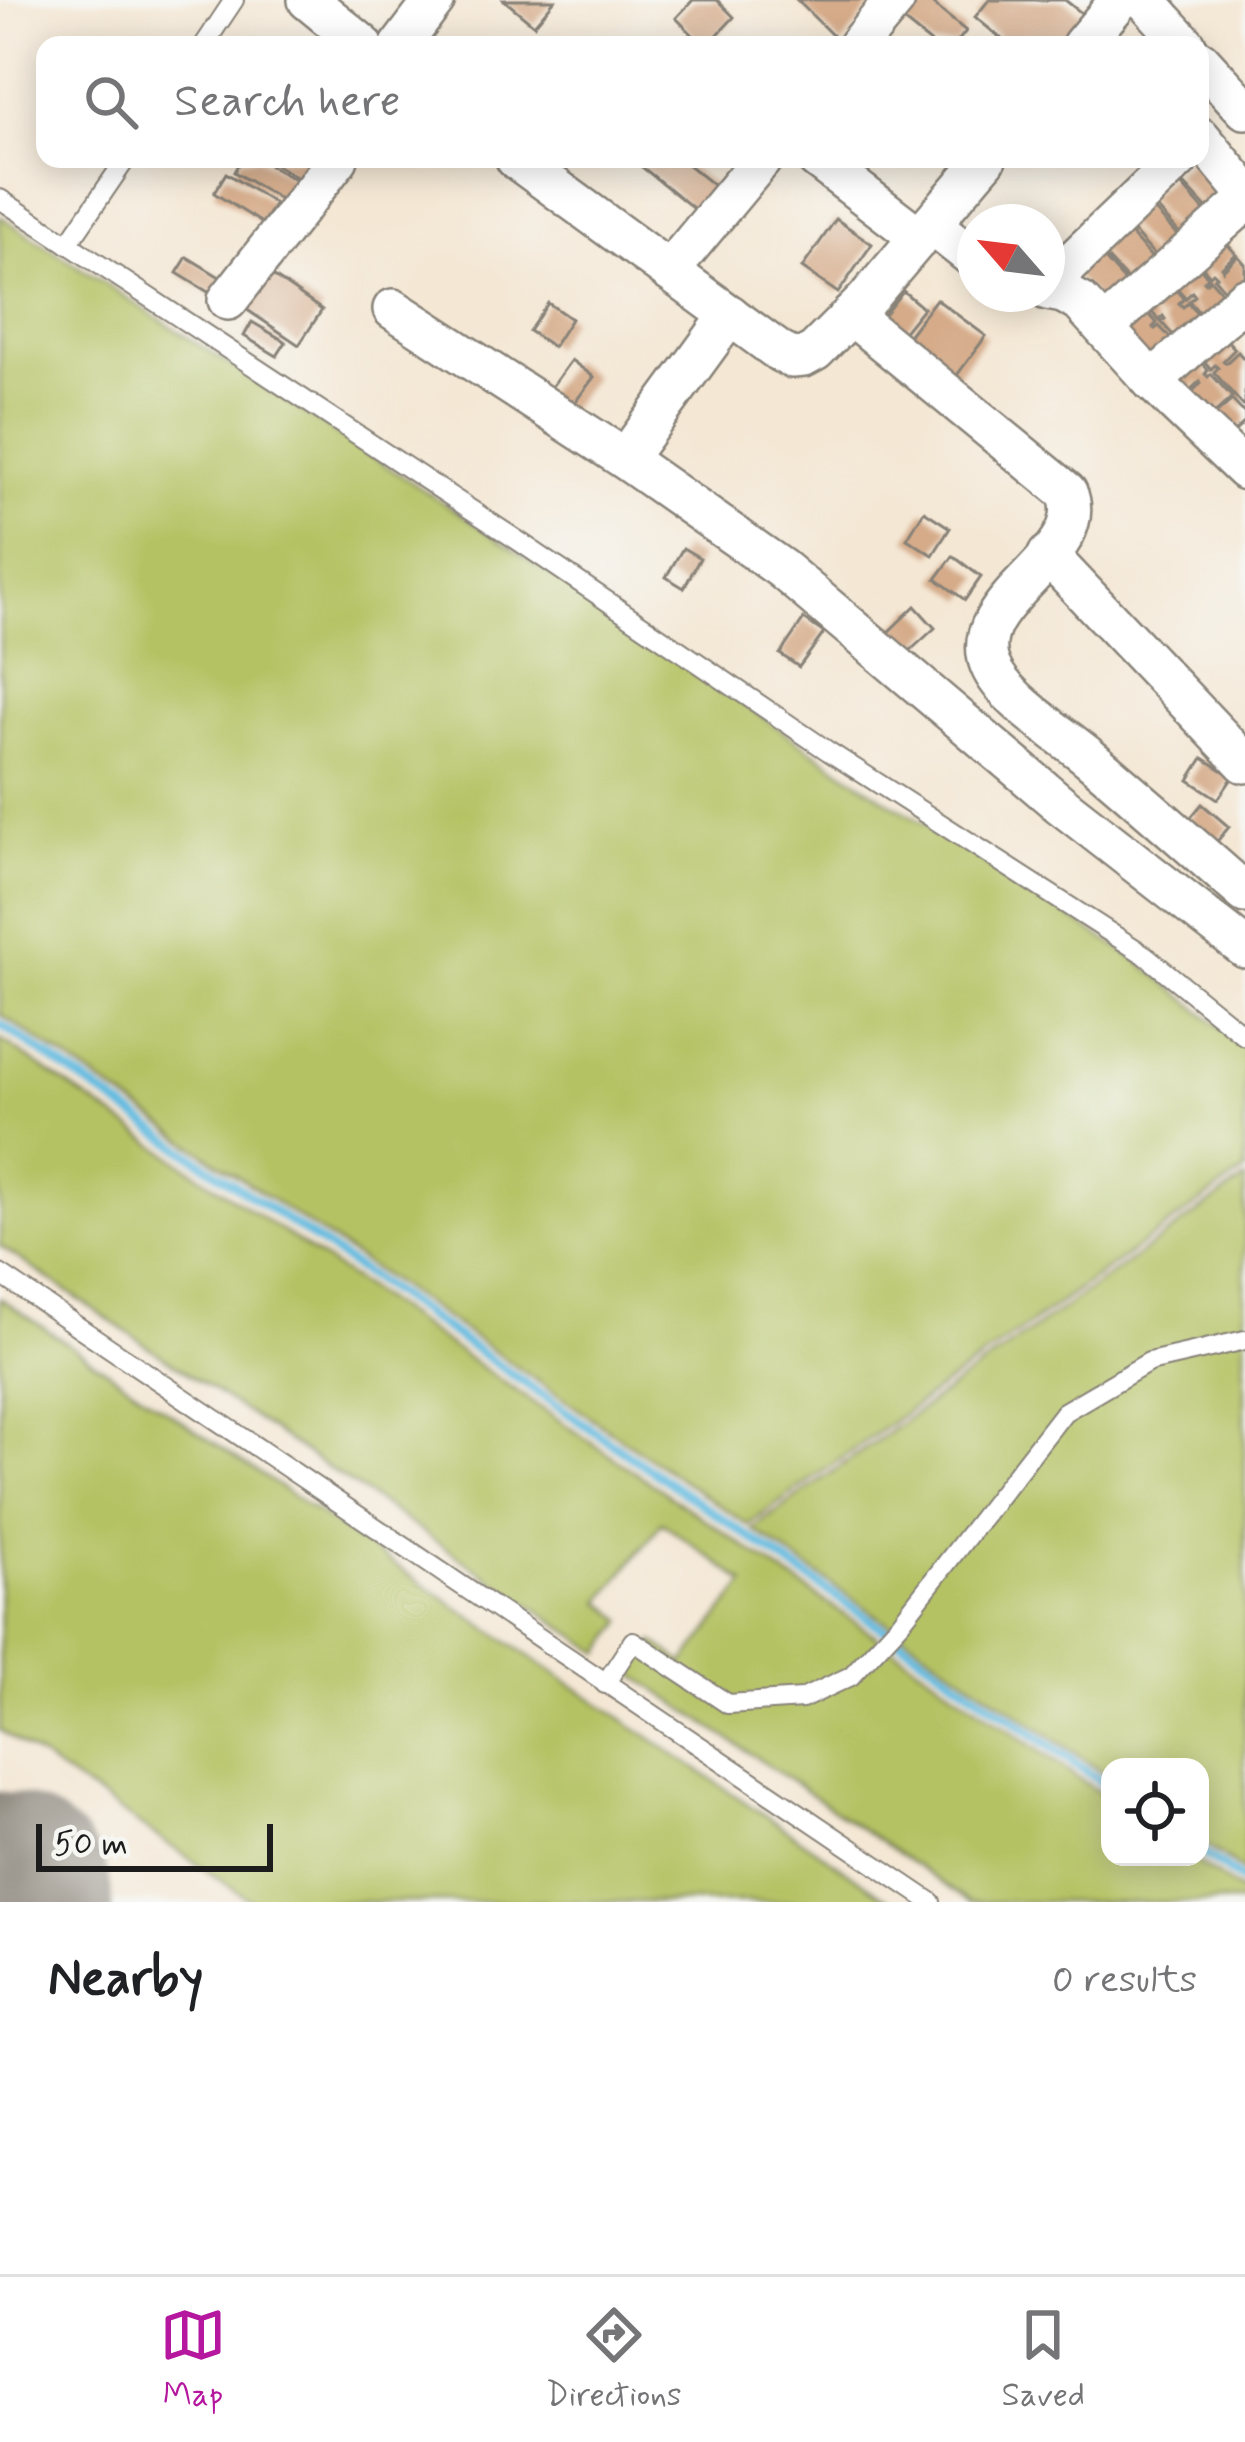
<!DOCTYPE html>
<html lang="en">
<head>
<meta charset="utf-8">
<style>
	:root { --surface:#fff; --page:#f2f2f2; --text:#202124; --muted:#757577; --line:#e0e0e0; --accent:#b5179e }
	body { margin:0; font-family:Mynerve,sans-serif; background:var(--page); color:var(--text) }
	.controls { position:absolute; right:36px; bottom:36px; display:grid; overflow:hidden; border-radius:24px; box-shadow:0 6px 30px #0003 }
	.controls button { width:108px; height:108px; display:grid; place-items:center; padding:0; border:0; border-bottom:3px solid var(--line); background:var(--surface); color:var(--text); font:60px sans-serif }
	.compass { position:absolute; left:957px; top:204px; width:108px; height:108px; border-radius:50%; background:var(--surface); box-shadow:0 6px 30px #0003; rotate:298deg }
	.scale { position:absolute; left:36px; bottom:30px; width:237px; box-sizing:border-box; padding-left:12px; border:6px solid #1c1c1c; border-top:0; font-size:33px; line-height:42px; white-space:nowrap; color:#1c1c1c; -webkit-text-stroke:9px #f6f6f2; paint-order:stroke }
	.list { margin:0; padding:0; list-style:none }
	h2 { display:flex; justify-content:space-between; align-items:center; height:156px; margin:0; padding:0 48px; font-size:51px }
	h2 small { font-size:39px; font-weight:400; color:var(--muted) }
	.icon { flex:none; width:66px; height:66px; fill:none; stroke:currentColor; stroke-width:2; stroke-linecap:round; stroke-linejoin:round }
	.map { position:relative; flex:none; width:1245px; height:1902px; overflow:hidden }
	.search { position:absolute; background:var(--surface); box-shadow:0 6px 30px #0003; left:36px; right:36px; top:36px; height:132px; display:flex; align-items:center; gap:30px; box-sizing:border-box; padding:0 42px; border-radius:24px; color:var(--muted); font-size:45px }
	.sheet { height:372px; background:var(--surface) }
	nav { display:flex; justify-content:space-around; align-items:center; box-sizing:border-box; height:168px; border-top:3px solid var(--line); background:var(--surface); font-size:33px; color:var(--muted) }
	nav a { display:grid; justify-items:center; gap:6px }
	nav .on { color:var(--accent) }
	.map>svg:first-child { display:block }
</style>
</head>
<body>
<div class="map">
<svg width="1245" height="1902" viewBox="0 0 1245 1902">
	<rect width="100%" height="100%" fill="#f6f6f2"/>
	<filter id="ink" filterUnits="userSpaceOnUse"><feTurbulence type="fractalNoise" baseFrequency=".00833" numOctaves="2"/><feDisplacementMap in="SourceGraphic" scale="24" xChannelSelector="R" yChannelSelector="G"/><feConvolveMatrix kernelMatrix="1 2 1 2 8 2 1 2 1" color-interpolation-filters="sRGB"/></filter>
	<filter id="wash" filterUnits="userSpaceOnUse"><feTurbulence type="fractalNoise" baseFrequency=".004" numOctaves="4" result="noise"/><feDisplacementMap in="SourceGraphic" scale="48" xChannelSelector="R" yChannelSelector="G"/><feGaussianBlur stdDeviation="2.7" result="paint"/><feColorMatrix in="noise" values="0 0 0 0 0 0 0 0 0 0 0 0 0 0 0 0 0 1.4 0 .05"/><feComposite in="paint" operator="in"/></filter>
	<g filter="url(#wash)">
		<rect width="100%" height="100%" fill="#f4e7d4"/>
		<g fill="#b5c264" stroke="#686f40" stroke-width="3">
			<path d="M0 216 458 512 868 788 1140 962 1245 1046V1171L748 1525 0 1014Z"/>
			<path d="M0 1039 874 1635 1110 1800V1857H1191L1245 1895V1902H970L631 1673 654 1642 684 1663 745 1583 662 1522 601 1602 624 1620 601 1653 0 1246Z"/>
			<path d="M1245 1179V1873L1200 1841V1767H1110V1778L752 1529Z"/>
			<path d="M0 1298 893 1902H253L0 1730Z"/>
		</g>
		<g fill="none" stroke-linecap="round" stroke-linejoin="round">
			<g stroke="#63bce0" stroke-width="9">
				<path d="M0 1024 914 1650 1110 1788"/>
				<path d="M1200 1851 1245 1883"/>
			</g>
			<path stroke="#888278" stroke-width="213" d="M0 1898 6 1902"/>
		</g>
		<g id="blocks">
			<g fill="#d5ab89">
				<path d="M504 0H555L534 25Z"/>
				<path d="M693 0H717L734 17 708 45H703L676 18Z"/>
				<path d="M797 0H875L842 45Z"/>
				<path d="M917 0H928L966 31 955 45H933L901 19Z"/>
				<path d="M989 0H1065L1089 19 1068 45H1009L975 17Z"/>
				<path d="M241 159H259L295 180 283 201 234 172Z"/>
				<path d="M266 159H313L301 180Z"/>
				<path d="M632 159H681L717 188 698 212Z"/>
				<path d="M1192 159 1240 200 1218 221 1175 174Z"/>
				<path d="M226 173 275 204 262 223 214 193Z"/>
				<path d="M1173 176 1216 224 1192 247 1148 198Z"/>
				<path d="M1146 201 1190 249 1167 269 1124 221Z"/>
				<path d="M836 219 872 244 838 293 802 268Z"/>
				<path d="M1122 225 1164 271 1139 293 1097 247Z"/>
				<path d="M1217 233 1236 254 1222 267 1223 270 1238 256 1245 264V292L1235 302 1214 278 1217 276 1213 272 1210 275 1192 255Z"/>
				<path d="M1095 248 1137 295 1113 317 1070 270Z"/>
				<path d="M1189 255 1208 277 1204 281 1206 283 1210 279 1232 304 1209 324 1189 301 1195 296 1192 292 1186 298 1166 276Z"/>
				<path d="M187 257 223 279 213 295 177 273Z"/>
				<path d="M267 272 322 310 299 345 243 307Z"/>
				<path d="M1163 276 1184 299 1179 303 1183 307 1188 303 1208 325 1184 347 1161 322 1165 319 1163 316 1159 320 1139 298Z"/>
				<path d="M903 291 923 308 902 334 882 317Z"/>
				<path d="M936 299 986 336 955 378 904 341Z"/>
				<path d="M1137 301 1157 323 1153 327 1155 329 1159 326 1180 348 1154 372 1111 325Z"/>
				<path d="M548 303 571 319 553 347 529 331Z"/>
				<path d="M252 322 286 342 277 356 244 336Z"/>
				<path d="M1216 328 1235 349 1223 361 1226 363 1238 352 1245 360V408L1214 372 1218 368 1215 365 1211 369 1194 349Z"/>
				<path d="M1191 351 1208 370 1205 374 1208 377 1211 374 1232 397 1208 419 1188 396 1201 383 1200 381 1186 394 1167 373Z"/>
				<path d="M571 360 594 377 567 413 544 397Z"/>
				<path d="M1232 400 1245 414V422L1227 438 1210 419Z"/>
				<path d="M924 511 950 528 933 555 907 539Z"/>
				<path d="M683 548 700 558 684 588 666 577Z"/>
				<path d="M953 556 981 577 965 600 936 579Z"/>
				<path d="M915 606 935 628 901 659 882 638Z"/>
				<path d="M804 619 824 633 799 667 780 654Z"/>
				<path d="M1203 758 1233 777 1218 799 1189 780Z"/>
				<path d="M1202 804 1229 827 1209 851 1182 828Z"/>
			</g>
		</g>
	</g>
	<g filter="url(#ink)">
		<use href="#blocks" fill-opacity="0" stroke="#888278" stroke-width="3"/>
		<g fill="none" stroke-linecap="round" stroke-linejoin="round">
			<g stroke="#888278" stroke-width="22">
				<g id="lane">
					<path d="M204 45 234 0"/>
					<path d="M0 199 520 542 828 751 1145 955 1245 1036"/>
					<path d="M68 244 126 159"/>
					<path d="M0 1274 931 1902"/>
					<path d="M605 1684 633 1641 728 1704 802 1699 851 1676 900 1623 1064 1412 1149 1362 1245 1340"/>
				</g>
			</g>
			<g stroke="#888278" stroke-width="44">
				<g id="street">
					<path d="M308 0 363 45"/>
					<path d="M1145 0 1186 45"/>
					<path d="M401 45 435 0"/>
					<path d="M858 45 895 0"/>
					<path d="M1082 45 1120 0"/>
					<path d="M1200 60 1245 109"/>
					<path d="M1201 138 1245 191"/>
					<path d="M516 159 780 352 792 358 804 357 815 351 866 300 986 159"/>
					<path d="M817 159 920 238"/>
					<path d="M931 224 975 259"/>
					<path d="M669 271 762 159"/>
					<path d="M1047 286 1179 159"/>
					<path d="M1047 290 1063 293 1080 302 1152 381 1245 470"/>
					<path d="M228 300 338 159"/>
					<path d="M393 309 625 459 782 569 1060 804 1245 948"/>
					<path d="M851 315 1067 492C1094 557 964 599 990 665 1004 700 1063 735 1091 759 1143 803 1194 848 1245 893"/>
					<path d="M1105 326 1245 202"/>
					<path d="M1152 381 1245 298"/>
					<path d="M625 459 730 315"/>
					<path d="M1048 555 1245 763"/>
				</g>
			</g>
			<use href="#lane" stroke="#fff" stroke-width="18"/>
			<use href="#street" stroke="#fff" stroke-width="39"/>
		</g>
	</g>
</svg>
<div class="controls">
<button><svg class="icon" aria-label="locate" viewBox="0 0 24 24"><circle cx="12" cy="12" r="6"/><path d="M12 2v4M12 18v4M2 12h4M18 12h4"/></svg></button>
</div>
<svg class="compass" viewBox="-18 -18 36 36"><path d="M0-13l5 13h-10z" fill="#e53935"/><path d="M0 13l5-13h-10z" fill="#757577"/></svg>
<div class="scale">50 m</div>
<div class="search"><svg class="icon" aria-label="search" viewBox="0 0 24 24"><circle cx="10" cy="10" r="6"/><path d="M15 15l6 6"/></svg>Search here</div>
</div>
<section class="sheet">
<h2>Nearby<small>0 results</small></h2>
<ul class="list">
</ul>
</section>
<nav>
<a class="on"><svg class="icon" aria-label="map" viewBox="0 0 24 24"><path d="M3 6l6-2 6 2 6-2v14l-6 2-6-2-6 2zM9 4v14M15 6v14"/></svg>Map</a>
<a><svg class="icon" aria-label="directions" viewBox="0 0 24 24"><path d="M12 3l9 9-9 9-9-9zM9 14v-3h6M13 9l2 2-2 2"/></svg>Directions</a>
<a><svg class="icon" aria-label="saved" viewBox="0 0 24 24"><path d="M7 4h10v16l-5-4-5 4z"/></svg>Saved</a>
</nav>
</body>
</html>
